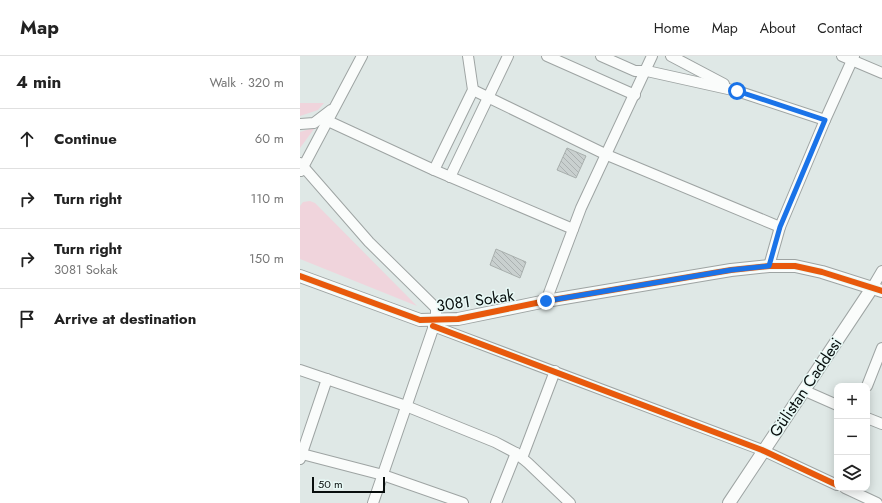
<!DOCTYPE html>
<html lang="en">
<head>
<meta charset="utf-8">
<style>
	:root { --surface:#fff; --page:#f6f6f6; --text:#222; --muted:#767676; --line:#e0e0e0 }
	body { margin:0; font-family:Jost,sans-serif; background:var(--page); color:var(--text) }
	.controls { position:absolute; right:12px; bottom:12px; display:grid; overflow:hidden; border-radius:8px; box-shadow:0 2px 10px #0003 }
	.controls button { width:36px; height:36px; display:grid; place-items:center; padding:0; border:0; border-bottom:1px solid var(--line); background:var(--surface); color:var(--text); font:20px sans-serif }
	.scale { position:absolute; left:12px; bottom:10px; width:73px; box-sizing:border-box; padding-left:4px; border:2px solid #080e0d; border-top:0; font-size:11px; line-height:14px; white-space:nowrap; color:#080e0d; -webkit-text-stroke:3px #e8f9f6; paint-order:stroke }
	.stop { position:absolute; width:12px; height:12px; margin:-9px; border:3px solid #1a73e8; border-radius:50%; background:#fff }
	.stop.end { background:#1a73e8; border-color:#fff; box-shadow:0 1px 4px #0008 }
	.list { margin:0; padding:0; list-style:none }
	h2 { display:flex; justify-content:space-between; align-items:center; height:52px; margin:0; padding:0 16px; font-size:17px }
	h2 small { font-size:13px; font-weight:400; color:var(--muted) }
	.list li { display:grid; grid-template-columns:26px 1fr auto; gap:12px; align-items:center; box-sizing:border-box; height:60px; padding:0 16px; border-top:1px solid var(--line) }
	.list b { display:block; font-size:15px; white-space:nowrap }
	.list p { margin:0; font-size:13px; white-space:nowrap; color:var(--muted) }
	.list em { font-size:13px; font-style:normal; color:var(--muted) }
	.icon { flex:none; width:22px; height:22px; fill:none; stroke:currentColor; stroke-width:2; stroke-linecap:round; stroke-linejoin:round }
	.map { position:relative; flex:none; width:582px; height:447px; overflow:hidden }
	header { display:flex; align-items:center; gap:24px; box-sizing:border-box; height:56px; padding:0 20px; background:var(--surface); border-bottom:1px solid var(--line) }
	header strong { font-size:19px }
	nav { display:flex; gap:22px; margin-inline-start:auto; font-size:14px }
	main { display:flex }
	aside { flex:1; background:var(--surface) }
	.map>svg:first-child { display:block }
</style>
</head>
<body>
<header>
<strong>Map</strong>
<nav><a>Home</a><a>Map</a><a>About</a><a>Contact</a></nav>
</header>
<main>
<aside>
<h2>4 min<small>Walk · 320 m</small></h2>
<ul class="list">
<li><svg class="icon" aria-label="ahead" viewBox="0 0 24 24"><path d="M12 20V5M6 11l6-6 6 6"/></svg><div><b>Continue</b></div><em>60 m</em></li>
<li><svg class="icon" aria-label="right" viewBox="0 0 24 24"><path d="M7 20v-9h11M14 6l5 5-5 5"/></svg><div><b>Turn right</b></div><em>110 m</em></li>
<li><svg class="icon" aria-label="right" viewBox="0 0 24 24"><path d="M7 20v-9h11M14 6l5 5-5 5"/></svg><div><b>Turn right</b><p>3081 Sokak</p></div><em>150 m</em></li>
<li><svg class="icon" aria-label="arrive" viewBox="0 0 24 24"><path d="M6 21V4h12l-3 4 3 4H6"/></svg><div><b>Arrive at destination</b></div></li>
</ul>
</aside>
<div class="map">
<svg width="582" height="447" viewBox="0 0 582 447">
	<defs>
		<pattern id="building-back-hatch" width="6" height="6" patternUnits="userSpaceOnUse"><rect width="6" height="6" fill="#c9d0cf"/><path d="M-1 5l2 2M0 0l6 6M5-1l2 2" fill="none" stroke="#abb1b1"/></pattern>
	</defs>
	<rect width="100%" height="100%" fill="#dfe8e6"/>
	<g fill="#f0d4dc">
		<path d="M0 47H24L18 54 0 60Z"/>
		<path d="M13 72 14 73 0 92V76Z"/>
		<path d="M10 145 15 147 117 250 0 203V150L3 146Z"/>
	</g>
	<g fill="url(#building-back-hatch)" stroke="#a8afad">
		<path d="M267 92 286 100 276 122 257 114Z"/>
		<path d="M196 193 226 206 220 222 190 209Z"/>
	</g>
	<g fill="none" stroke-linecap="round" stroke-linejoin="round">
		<g stroke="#9ea4a3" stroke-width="12">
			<g id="minor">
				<path d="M247 0 335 39"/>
				<path d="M301 0 335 15H347L437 35 525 64"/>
				<path d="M371 0 424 28"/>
				<path d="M542 0 582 17"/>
				<path d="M173 34 307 99 480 171"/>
				<path d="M28 65 134 114 173 34 168 0"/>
				<path d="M0 68 14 67 31 54"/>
				<path d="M0 107 69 186 136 252V264L73 447"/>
				<path d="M134 114 273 173"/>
				<path d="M1 115 62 0"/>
				<path d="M150 121 208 0"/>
				<path d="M469 210 480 171 525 64 554 0"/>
				<path d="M572 232 582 215"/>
				<path d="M246 245 281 152 352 0"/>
				<path d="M133 270 462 394 537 429"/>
				<path d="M0 314 106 350 195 386 216 397 228 407 270 447"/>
				<path d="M567 330 582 292"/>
				<path d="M503 334 537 349"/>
				<path d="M567 362 582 368"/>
				<path d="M2 398 83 419 163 447"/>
				<path d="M222 402 255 315"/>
				<path d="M0 403 27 323"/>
				<path d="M545 432 577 447"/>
				<path d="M196 447 216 397"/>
			</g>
		</g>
		<g stroke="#9ea4a3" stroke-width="14">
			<g id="tertiary">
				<path d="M0 220 120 264 158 263 246 245 431 214 469 210H495L522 216 582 235"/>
				<path d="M429 447 572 232"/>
			</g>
		</g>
		<use href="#minor" stroke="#fafcfb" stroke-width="10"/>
		<use href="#tertiary" stroke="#fafcfb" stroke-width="12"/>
		<g stroke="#e8f9f6" stroke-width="8">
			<g id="cycleway">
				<path d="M0 220 120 264 158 263 246 245 431 214 469 210H495L522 216 582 235"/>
				<path d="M133 270 462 394 537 429"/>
			</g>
		</g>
		<use href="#cycleway" stroke="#e8590c" stroke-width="6"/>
	</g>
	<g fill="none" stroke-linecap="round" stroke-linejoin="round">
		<path stroke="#1a73e8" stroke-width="5" d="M246 245 431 214 469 210 480 171 525 64 437 35"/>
	</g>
	<g text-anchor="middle" stroke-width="3" stroke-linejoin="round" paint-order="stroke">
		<g font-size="16" fill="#080e0d" stroke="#e8f9f6">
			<text transform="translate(175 244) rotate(-8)" y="6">3081 Sokak</text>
			<text transform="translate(505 331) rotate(-56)" y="6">Gülistan Caddesi</text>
		</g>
	</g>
</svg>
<div class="controls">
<button>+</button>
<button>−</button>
<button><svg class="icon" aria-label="layers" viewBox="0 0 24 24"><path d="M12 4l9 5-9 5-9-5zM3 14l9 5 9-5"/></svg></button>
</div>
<div class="scale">50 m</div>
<div class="stop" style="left:437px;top:35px"></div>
<div class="stop end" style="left:246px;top:245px"></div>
</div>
</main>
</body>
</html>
